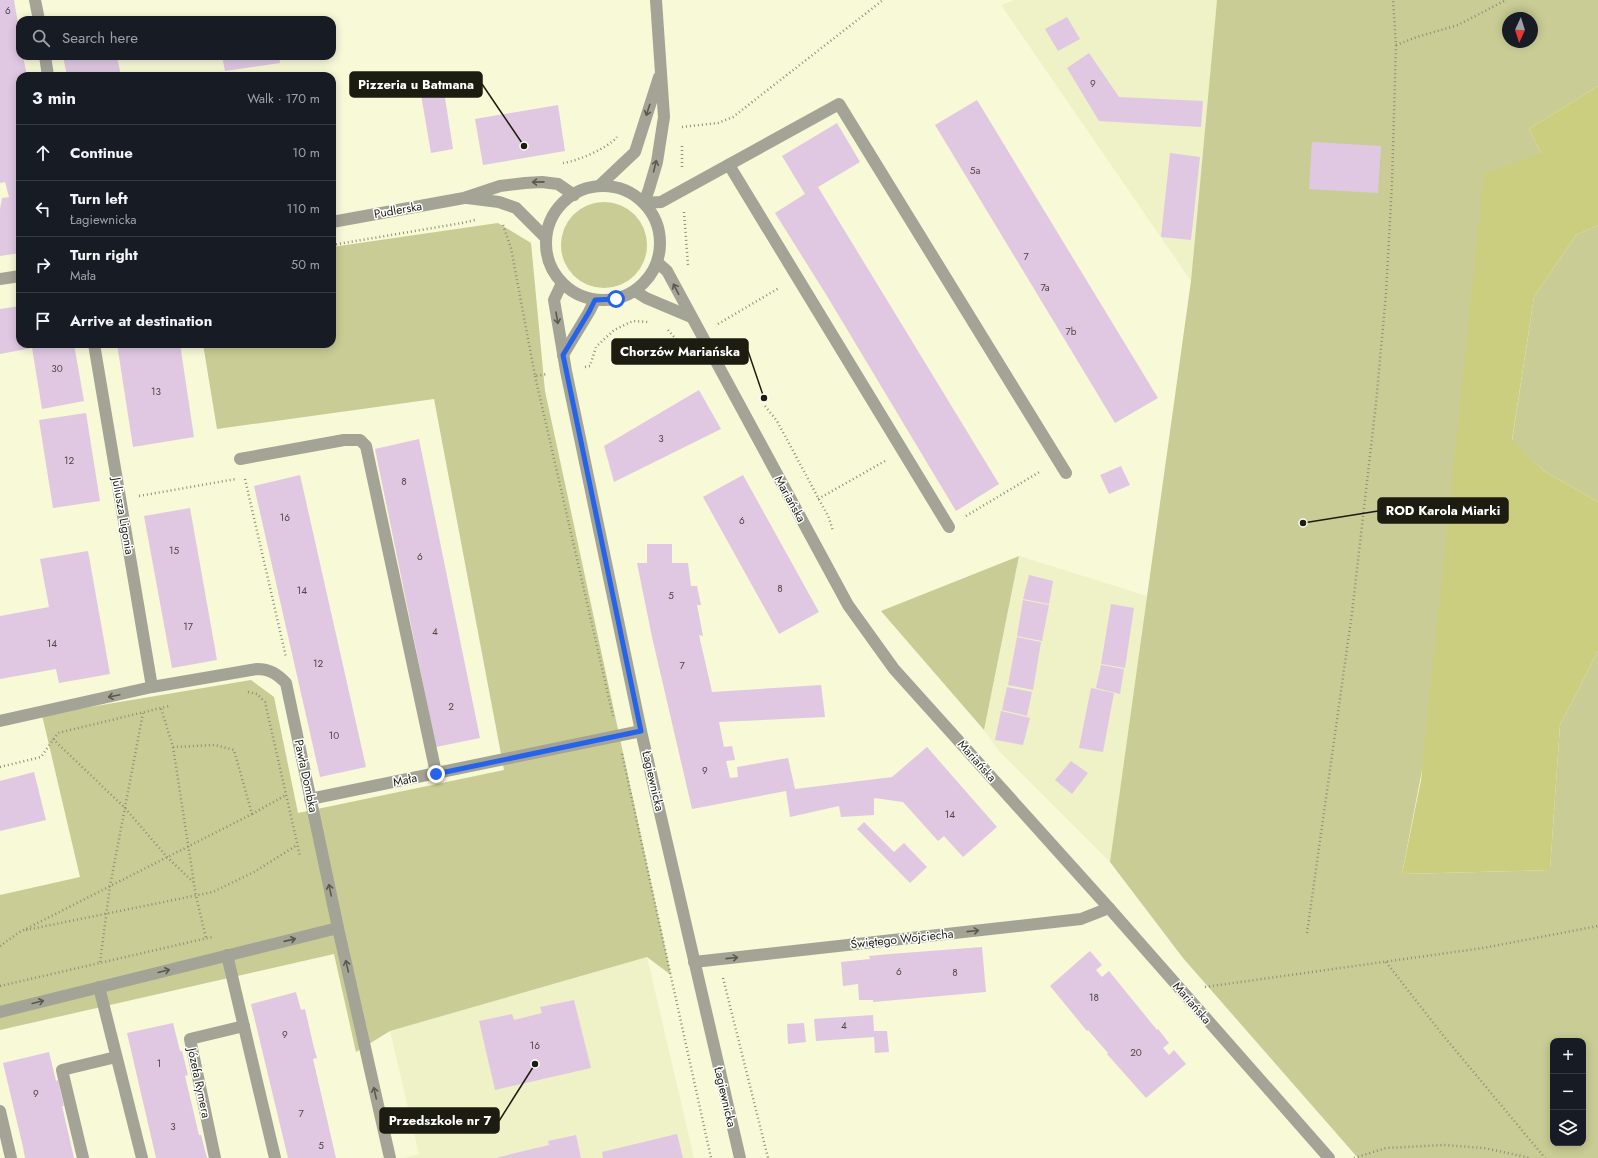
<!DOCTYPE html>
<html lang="en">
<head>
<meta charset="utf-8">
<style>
	:root { --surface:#171b24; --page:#242831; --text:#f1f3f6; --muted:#9ea1a6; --line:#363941 }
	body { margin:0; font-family:Jost,sans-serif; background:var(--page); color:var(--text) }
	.controls { position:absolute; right:12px; bottom:12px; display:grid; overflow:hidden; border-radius:8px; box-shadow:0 2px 10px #0003 }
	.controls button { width:36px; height:36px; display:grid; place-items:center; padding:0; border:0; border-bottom:1px solid var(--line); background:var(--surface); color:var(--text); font:20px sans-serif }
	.compass { position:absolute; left:1502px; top:12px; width:36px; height:36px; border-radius:50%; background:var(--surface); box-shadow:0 2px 10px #0003; rotate:184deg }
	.stop { position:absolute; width:12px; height:12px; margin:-9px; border:3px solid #2563eb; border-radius:50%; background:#fff }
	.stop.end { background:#2563eb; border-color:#fff; box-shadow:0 1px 4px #0008 }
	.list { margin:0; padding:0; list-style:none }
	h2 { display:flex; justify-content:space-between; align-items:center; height:52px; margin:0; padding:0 16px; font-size:17px }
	h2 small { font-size:13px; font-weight:400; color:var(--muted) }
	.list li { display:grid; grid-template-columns:26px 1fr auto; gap:12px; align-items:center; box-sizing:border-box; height:56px; padding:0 16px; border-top:1px solid var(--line) }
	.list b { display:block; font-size:15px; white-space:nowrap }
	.list p { margin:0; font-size:13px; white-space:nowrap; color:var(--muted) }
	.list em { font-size:13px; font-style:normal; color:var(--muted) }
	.icon { flex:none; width:22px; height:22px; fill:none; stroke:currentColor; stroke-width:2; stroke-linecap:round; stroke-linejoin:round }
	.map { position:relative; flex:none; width:1598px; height:1158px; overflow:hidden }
	.search { position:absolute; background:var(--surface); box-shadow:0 2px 10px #0003; left:16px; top:16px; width:320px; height:44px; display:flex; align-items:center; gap:10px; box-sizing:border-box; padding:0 14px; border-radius:12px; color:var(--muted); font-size:15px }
	.panel { position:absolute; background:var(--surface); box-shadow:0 2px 10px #0003; left:16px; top:72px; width:320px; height:276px; border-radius:12px }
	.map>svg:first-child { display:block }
</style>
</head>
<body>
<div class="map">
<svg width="1598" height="1158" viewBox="0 0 1598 1158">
	<rect width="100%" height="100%" fill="#f7f9d7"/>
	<g fill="#eff1c7">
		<path d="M1014 0H1217L1191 281 1001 5Z"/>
		<path d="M1019 556 1147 596 1110 862 999 751 984 730Z"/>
		<path d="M647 957 694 1158H403L419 1154 390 1031Z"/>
	</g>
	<g fill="#cacc95" fill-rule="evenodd">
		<path d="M1217 0H1598V86L1529 129 1541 153 1402 874 1550 870 1560 725 1598 651V1158H1358L1183 958 1110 862 1191 281ZM1508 18H1532V42H1508ZM1553 1041H1583V1143H1553Z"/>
		<circle cx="604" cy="245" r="43"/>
		<path d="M498 223 531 243 545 391 671 975 647 957 390 1031 356 1052 334 954 0 1030V895L80 877 42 715 251 680 274 697 298 813 504 770 434 399 217 429 203 344H332V247Z"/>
		<path d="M1598 225V502L1544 471 1512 441 1534 297 1576 235Z"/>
		<path d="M1019 556 984 730 881 611Z"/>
	</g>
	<path fill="#cbce7e" d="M1598 86V225L1576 235 1534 297 1512 440 1544 471 1598 502V651L1560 725 1550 870 1402 874 1421 780 1484 174 1541 153 1529 129Z"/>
	<g fill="#e0c8e3">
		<path d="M0 0H14L20 35V56H23L27 76H20V253L0 256V209L2 198 9 197 5 182 0 183Z"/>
		<path d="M1067 17 1080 39 1058 51 1045 29Z"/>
		<path d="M1089 53 1119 97 1203 101 1201 127 1099 121 1067 68Z"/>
		<path d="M63 56H117L121 76H67Z"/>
		<path d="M222 56H279L280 63 225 71Z"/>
		<path d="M443 85 453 149 431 153 420 89Z"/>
		<path d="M977 100 1158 398 1115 423 935 125Z"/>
		<path d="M558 105 565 151 483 165 475 119Z"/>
		<path d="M837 123 860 162 818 187 999 484 956 511 827 296 775 213 805 194 782 156Z"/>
		<path d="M1312 142 1381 146 1378 193 1309 189Z"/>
		<path d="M1170 153 1200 157 1191 240 1161 237Z"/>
		<path d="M20 306V344H74L84 401 42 409 32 348 0 354V309Z"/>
		<path d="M117 344H180L194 437 133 447Z"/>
		<path d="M699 390 721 429 614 482 604 446Z"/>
		<path d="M86 413 100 501 53 508 39 420Z"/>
		<path d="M419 439 480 738 436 747 375 449Z"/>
		<path d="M1121 466 1130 485 1109 494 1100 475Z"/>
		<path d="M300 475 366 767 320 777 254 486Z"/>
		<path d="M743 475 819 612 779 634 703 497Z"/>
		<path d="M190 508 217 660 172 668 144 516Z"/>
		<path d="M647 544H672V563H688L691 586H697L701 605H697L703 636 699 635 712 692 821 685 825 717 719 722 724 747 732 746 735 760 726 761 730 778 738 777 737 767 788 758 795 789 892 777 927 747 997 827 963 857 944 836 938 841 903 802 874 798V815L841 817 839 806 790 817 786 791 692 809 652 637 637 563H647Z"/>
		<path d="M88 551 110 674 59 683 56 669 0 679V616L49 607 40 559Z"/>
		<path d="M1029 575 1053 581 1049 604 1023 599Z"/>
		<path d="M1023 600 1049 605 1042 641 1017 636Z"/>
		<path d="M1111 604 1134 608 1125 668 1101 664Z"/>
		<path d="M1017 637 1041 642 1033 690 1008 685Z"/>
		<path d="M1101 665 1124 669 1120 694 1096 688Z"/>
		<path d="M1007 687 1032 692 1027 716 1002 710Z"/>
		<path d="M1091 688 1114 693 1103 752 1079 748Z"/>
		<path d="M1001 711 1030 718 1023 745 995 740Z"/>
		<path d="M1071 761 1088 773 1072 794 1055 780Z"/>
		<path d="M34 772 46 820 0 831V781Z"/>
		<path d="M864 822 894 852 904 843 927 867 910 883 857 829Z"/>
		<path d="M982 947 986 992 873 1002V1000H859L858 984 843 986 841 962 870 959 869 956 890 954Z"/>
		<path d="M1090 951 1102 965 1096 970 1102 977 1109 971 1157 1030 1158 1029 1169 1043 1163 1048 1169 1055 1174 1050 1186 1064 1146 1098 1107 1054 1108 1053 1088 1030 1087 1031 1050 986Z"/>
		<path d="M296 992 301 1010 305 1009 314 1048 317 1058 313 1059 336 1158H288L251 1004Z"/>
		<path d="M574 1000 591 1068 495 1090 479 1021 512 1014 514 1020 542 1013 540 1007Z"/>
		<path d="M873 1015 874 1031H887L889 1052 875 1053 874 1037 816 1041 814 1019Z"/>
		<path d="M173 1023 180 1051H182L188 1075 185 1076 199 1135H201L207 1158H156L127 1033Z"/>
		<path d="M804 1023 806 1042 788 1044 787 1024Z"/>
		<path d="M49 1052 56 1081 58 1080 64 1106H62L74 1158H25L23 1147 3 1063Z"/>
		<path d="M677 1134 683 1158H603L602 1152Z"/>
		<path d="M576 1135 581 1158H495L549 1145 548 1141Z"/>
	</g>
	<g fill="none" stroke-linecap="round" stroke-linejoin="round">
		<g stroke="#8e8f77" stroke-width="2.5" stroke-dasharray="1 3" stroke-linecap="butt">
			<path d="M1396 45 1417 37 1458 25 1506 0"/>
			<path d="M682 127 718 123 733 117 883 0"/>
			<path d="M682 146V167"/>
			<path d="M563 163C578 161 608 148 617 137"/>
			<path d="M684 212 688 265"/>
			<path d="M462 223 475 220"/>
			<path d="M503 225 511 248 535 376 547 374"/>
			<path d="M332 245 462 223"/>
			<path d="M718 324 779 288"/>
			<path d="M668 330 683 347"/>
			<path d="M585 367 590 366 596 347 614 330 633 321 648 322"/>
			<path d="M535 376 613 716"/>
			<path d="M765 406 777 421 829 518 833 531"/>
			<path d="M245 479 286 657"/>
			<path d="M139 496 236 479"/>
			<path d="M818 499 885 461"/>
			<path d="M966 516 1041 471"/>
			<path d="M248 692 257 694 265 702 300 856"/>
			<path d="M53 739 125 808 167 857 193 882"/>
			<path d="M173 747 196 896 206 938"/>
			<path d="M622 754 711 1158"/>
			<path d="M0 767 41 757 58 733 169 706"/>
			<path d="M252 814 286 795"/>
			<path d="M26 930 213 892 254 872 297 845"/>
			<path d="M1307 933 1352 613 1376 403 1386 294 1392 183 1396 45 1393 0"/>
			<path d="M0 946 18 933 252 814 234 750 215 745 173 747 161 708"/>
			<path d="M100 962 110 886 143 713"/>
			<path d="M1386 962 1442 1034 1545 1158"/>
			<path d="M723 978 768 1158"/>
			<path d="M0 986 212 937"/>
			<path d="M1205 987 1483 948 1598 926"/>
			<path d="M1354 1158 1386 1148 1444 1145 1484 1148 1531 1158"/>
		</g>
		<g stroke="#a3a496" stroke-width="12">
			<path d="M35 0 39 20"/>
			<path d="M656 0 664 117 657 162 649 189 644 203 661 202 839 104 1066 473"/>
			<path d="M45 56 48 76"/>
			<path d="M729 165 949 527"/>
			<path d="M599 186 635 152 659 77"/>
			<circle cx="603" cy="243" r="57"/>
			<path d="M467 198 499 202 516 208 546 238"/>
			<path d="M332 222 464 198 500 186 525 183 542 182 558 184 574 195"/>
			<path d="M658 263 667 271 848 605 894 669 1109 908 1329 1158"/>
			<path d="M0 279 20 276"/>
			<path d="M562 283 554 300 566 371 641 731 740 1158"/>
			<path d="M635 291 646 298 691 317"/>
			<path d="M94 344 152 687"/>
			<path d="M563 355 589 312 595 300"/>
			<path d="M240 459 344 440H360L366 446 436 773"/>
			<path d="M0 721 152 687 257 669C270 669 277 674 286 683L338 928 390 1158"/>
			<path d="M310 799 641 731"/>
			<path d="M227 955 275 1158"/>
			<path d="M694 962 1081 919 1109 908"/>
			<path d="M99 987 142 1158"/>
			<path d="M0 1012 338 928"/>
			<path d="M0 1111 11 1158"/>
			<path d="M83 1158 62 1070 116 1057"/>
			<path d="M215 1158 190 1039 244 1026"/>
		</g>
	</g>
	<defs><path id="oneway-shaft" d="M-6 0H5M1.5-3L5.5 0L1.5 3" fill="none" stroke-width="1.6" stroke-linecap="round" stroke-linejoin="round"/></defs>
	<g stroke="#595a4c">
		<use href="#oneway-shaft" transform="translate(648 110) rotate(108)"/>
		<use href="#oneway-shaft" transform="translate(655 166) rotate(-76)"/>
		<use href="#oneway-shaft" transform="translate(538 182) rotate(179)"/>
		<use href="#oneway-shaft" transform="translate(676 289) rotate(-117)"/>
		<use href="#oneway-shaft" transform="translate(557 318) rotate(80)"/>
		<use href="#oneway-shaft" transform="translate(114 696) rotate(168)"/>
		<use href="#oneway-shaft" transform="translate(330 890) rotate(-102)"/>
		<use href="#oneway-shaft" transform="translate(973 931) rotate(-6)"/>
		<use href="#oneway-shaft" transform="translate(290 940) rotate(-13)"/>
		<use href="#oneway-shaft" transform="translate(732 958) rotate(-6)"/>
		<use href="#oneway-shaft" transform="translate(347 966) rotate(-103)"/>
		<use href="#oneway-shaft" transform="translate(164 971) rotate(-14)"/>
		<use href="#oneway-shaft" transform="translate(38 1002) rotate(-14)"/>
		<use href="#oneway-shaft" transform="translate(375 1093) rotate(-103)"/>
	</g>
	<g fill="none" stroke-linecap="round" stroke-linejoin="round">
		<path stroke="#2563eb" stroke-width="5" d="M436 774 641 731 563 355 589 312 595 300 616 299"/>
	</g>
	<g text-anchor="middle" stroke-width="3" stroke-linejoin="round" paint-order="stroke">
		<g font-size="10" fill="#4d4845">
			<text x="8" y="14">6</text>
			<text x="1093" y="87">9</text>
			<text x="975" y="174">5a</text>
			<text x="1026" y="260">7</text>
			<text x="1045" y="291">7a</text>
			<text x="1071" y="335">7b</text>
			<text x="57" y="372">30</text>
			<text x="156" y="395">13</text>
			<text x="661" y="442">3</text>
			<text x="69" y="464">12</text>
			<text x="404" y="485">8</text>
			<text x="285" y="521">16</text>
			<text x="742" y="524">6</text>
			<text x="174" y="554">15</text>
			<text x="420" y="560">6</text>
			<text x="780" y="592">8</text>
			<text x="302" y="594">14</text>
			<text x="671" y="599">5</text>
			<text x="188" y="630">17</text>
			<text x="435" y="635">4</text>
			<text x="52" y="647">14</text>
			<text x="318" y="667">12</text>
			<text x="682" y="669">7</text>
			<text x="451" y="710">2</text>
			<text x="334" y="739">10</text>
			<text x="705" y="774">9</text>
			<text x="950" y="818">14</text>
			<text x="899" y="975">6</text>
			<text x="955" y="976">8</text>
			<text x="1094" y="1001">18</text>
			<text x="844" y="1029">4</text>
			<text x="285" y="1038">9</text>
			<text x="535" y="1049">16</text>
			<text x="1136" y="1056">20</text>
			<text x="159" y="1067">1</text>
			<text x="36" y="1097">9</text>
			<text x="301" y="1117">7</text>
			<text x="173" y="1130">3</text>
			<text x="321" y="1149">5</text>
		</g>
		<g font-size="12" fill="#1c1d10" stroke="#fff">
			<text transform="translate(398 210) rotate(-10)" y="4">Pudlerska</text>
			<text transform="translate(790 499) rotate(61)" y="4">Mariańska</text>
			<text transform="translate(123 516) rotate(80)" y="4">Juliusza Ligonia</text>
			<text transform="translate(977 761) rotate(48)" y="4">Mariańska</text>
			<text transform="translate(306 776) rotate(78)" y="4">Pawła Dombka</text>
			<text transform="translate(405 780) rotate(-12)" y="4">Mała</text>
			<text transform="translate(653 781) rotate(77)" y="4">Łagiewnicka</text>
			<text transform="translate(902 939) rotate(-6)" y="4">Świętego Wojciecha</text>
			<text transform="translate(1192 1003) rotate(49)" y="4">Mariańska</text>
			<text transform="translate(199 1083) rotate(78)" y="4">Józefa Rymera</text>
			<text transform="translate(725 1097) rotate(77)" y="4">Łagiewnicka</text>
		</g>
	</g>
	<path fill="none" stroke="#1c1d10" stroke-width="1.5" d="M524 146L482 84M764 398L748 351M1303 523L1378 511M535 1064L499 1121"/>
	<g fill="#1c1d10" stroke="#fff" stroke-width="1.5">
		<circle cx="524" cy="146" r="4"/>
		<circle cx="764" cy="398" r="4"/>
		<circle cx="1303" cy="523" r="4"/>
		<circle cx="535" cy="1064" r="4"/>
	</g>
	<g fill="#1c1d10" stroke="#1c1d10" stroke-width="1.5">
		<rect x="350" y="72" width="132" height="25" rx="4"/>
		<rect x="612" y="339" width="136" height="25" rx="4"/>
		<rect x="1378" y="498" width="130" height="25" rx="4"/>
		<rect x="380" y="1108" width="119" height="25" rx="4"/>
	</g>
	<g font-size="13" text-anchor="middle" font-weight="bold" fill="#fff">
		<text x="416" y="89">Pizzeria u Batmana</text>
		<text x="680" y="356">Chorzów Mariańska</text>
		<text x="1443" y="515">ROD Karola Miarki</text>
		<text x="440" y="1125">Przedszkole nr 7</text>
	</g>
</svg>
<div class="controls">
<button>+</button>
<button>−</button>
<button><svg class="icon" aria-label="layers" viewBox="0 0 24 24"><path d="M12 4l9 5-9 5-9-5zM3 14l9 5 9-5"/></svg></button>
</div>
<svg class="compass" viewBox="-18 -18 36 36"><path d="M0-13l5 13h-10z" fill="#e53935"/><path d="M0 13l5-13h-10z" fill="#9ea1a6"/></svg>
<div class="stop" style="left:616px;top:299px"></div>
<div class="stop end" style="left:436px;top:774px"></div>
<div class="search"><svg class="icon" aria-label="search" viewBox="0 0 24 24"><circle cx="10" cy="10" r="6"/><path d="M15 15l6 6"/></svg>Search here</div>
<section class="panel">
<h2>3 min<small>Walk · 170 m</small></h2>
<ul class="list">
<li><svg class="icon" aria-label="ahead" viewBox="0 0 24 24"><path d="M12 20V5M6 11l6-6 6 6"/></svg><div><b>Continue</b></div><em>10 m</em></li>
<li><svg class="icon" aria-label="left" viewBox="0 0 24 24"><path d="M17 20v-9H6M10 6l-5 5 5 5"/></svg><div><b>Turn left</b><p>Łagiewnicka</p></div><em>110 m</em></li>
<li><svg class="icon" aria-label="right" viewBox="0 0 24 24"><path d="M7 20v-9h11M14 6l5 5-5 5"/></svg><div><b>Turn right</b><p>Mała</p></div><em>50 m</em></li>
<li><svg class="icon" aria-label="arrive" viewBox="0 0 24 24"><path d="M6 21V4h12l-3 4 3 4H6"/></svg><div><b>Arrive at destination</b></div></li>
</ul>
</section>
</div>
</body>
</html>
